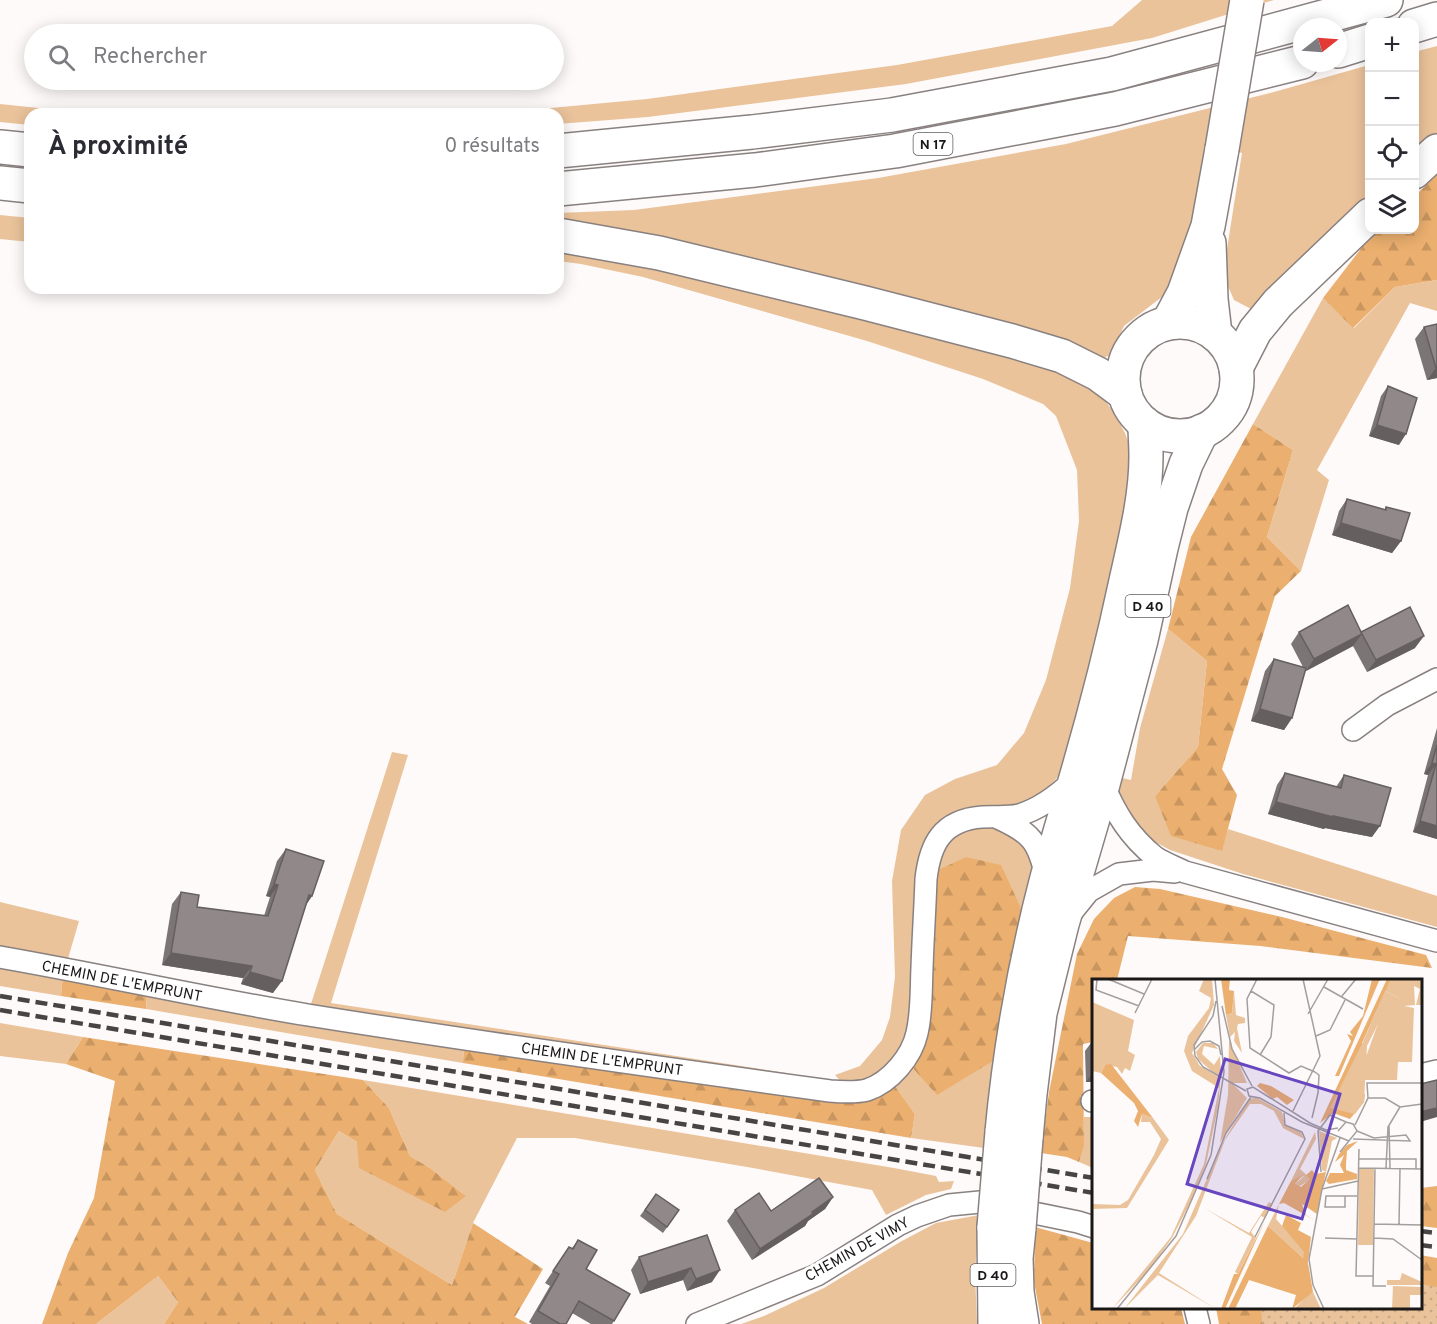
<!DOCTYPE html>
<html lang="fr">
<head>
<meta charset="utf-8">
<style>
	:root { --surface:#fff; --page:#f2f2f3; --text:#2b2b33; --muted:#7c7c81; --line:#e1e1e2 }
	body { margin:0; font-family:Overpass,sans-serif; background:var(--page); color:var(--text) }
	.controls { position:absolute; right:18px; top:18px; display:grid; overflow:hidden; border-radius:12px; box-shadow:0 3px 15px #0003 }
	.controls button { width:54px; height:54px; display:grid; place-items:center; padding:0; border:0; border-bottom:2px solid var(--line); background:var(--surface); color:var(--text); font:30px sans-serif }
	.compass { position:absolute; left:1293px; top:18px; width:54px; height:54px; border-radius:50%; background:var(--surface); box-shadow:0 3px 15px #0003; rotate:73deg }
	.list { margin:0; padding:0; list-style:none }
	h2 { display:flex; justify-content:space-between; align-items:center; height:78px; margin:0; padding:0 24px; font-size:26px }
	h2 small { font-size:20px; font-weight:400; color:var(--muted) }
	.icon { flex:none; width:33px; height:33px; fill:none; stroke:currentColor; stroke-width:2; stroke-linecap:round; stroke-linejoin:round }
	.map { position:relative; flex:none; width:1437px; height:1324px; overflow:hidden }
	.search { position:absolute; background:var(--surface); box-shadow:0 3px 15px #0003; left:24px; top:24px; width:540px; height:66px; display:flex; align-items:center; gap:15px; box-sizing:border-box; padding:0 21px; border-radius:33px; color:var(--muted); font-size:22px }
	.panel { position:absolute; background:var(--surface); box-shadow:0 3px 15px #0003; left:24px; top:108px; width:540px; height:186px; border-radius:18px }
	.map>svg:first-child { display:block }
</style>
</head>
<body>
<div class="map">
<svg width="1437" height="1324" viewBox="0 0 1437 1324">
	<defs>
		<pattern id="forest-firs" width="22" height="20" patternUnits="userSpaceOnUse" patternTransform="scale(1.5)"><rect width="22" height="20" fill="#ebaf6f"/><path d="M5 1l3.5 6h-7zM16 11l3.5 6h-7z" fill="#c9965f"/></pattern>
		<pattern id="park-dots" width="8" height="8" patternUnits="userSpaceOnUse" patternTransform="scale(1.5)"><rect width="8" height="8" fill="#eac39b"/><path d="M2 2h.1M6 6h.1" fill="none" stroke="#c8a785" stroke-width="1.8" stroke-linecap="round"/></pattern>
	</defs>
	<rect width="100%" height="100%" fill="#fefafa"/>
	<g fill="#eac39b">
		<path d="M1142 0H1274L1152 38 906 84 648 117 558 124V114H459L496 113 647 99 897 65 1112 26Z"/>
		<path d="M1437 46V139L1414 159V52Z"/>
		<path d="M1369 65V201L1263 304 1251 309 1234 300 1223 275 1242 153 1205 144 1189 236 1171 290 1124 326 1110 355 1100 360 558 227V213L634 210 878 178 1066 144 1274 92Z"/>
		<path d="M0 104 77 112 118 114H30V125L0 122Z"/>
		<path d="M0 215 30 218V242L0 239Z"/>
		<path d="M558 248 648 264 978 346 1077 377 1098 391 1115 414 1125 433 1132 452 1131 479 1117 562 1064 768C1053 784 1046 792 1028 801L942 822 910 1027 899 1053 882 1071 863 1083 845 1086 835 1075 860 1066 882 1040 890 1017 895 977 892 881 901 830 925 795 955 779 997 765 1024 733 1046 680 1070 588 1079 521 1077 470 1056 416 1043 404 983 379 867 341 643 277 581 264 558 261Z"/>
		<path d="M1437 280V311L1410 303 1317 470 1329 480 1301 571 1267 537 1293 450 1253 424 1323 298 1354 328 1395 287Z"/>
		<path d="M1168 629 1207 661 1198 747 1155 796 1221 851 1228 829 1437 896V927L1243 874 1170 850 1141 834 1117 797 1118 777 1131 780 1140 728Z"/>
		<path d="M392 752 408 755 331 1003 786 1073 785 1080 310 1007Z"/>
		<path d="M986 826 1005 830 1023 840 1037 865 1025 917 936 871 944 844 967 828Z"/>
		<path d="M0 902 79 921 67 962 0 950Z"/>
		<path d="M0 963 63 974 61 996 0 986Z"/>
		<path d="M147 993 464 1044 463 1063 146 1009Z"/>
		<path d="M0 1023 83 1037 66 1064 0 1056Z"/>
		<path d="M996 1059 984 1148 911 1138 915 1114 895 1086 911 1066Z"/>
		<path d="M363 1080 894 1168 936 1176 939 1182 954 1181 951 1189 926 1195 886 1215 872 1190 753 1168 575 1138H517L473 1223 452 1285 337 1214 315 1170 339 1131 357 1142 466 1196 430 1168 410 1156 389 1108Z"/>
		<path d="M1084 1117H1093V1168L1079 1162 1084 1147Z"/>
		<path d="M979 1215 975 1273 977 1324H741L764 1316 824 1288 900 1242 936 1223Z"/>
		<path d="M158 1276 178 1302 164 1324H96Z"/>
	</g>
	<g fill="url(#forest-firs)">
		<path d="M1437 174V280L1395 287 1353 328 1323 298 1363 246 1380 230H1414L1415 196Z"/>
		<path d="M1253 424 1293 450 1267 537 1301 571 1275 596 1222 769 1237 795 1222 851 1171 836 1155 796 1198 747 1207 661 1168 629 1191 537Z"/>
		<path d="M966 857 1001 865 1025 917 996 1059 937 1095 911 1066 927 1039 929 1013 936 871Z"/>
		<path d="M1135 887 1160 889 1282 917 1426 955 1432 968 1260 946 1128 936 1117 980H1094L1093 1042 1083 1044 1084 1147 1079 1162 1067 1157 1041 1153 1049 1092 1077 954 1094 919 1114 898Z"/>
		<path d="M63 974 147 993 146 1009 61 996Z"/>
		<path d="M83 1037 363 1080 389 1108 410 1156 430 1168 466 1196 445 1212 359 1168 357 1142 339 1131 315 1170 337 1214 452 1285 473 1223 543 1269 515 1317 528 1324H164L178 1302 158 1276 96 1324H42L68 1253 94 1198 115 1081 66 1064Z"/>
		<path d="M464 1044 881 1095 895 1086 915 1114 911 1138 463 1063Z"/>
		<path d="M1437 1186V1228L1421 1226V1188Z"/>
		<path d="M1035 1227 1093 1243 1094 1308H1181L1185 1324H1042L1034 1282Z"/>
		<path d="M1420 1255 1437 1258V1303L1421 1302Z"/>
		<path d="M1216 1308H1334L1353 1324H1219Z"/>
	</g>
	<path fill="url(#park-dots)" d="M1421 1284 1437 1287V1324H1262L1261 1308H1420Z"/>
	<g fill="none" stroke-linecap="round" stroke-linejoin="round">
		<g stroke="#898180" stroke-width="24">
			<g id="street">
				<path d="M1353 730 1387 705 1437 679"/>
				<path d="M1103 784C1116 814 1129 836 1155 857 1164 863 1175 867 1185 872L1437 941"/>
				<path d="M998 818C1031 833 1038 841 1046 876"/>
				<path d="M1072 912 1089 891 1119 874 1153 870 1175 872"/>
				<path d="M0 957C103 975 205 998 308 1015 482 1043 656 1067 830 1091 842 1092 855 1093 867 1090 891 1082 912 1056 917 1033 922 1012 921 989 922 968 923 938 925 909 926 879 930 844 942 820 982 817 994 816 1006 818 1019 815 1040 809 1058 795 1074 780"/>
				<path d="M1420 1075 1437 1071"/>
				<path d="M1092 1101H1094"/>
				<path d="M1195 1308 1199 1324"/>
				<path d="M697 1324 817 1275 898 1225 917 1216 949 1205 980 1202 1078 1222 1094 1227"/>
			</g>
		</g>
		<g stroke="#898180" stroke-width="36">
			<g id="primary">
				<circle cx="1180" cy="379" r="57"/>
				<path d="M1002 1132C1010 1047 1025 962 1047 878 1056 845 1066 812 1076 778 1095 713 1112 647 1126 581 1135 540 1146 498 1146 456 1146 445 1145 434 1145 424"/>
				<path d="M1026 1138 1030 1094 1040 1013 1062 924 1103 784 1141 640 1161 548 1171 508 1186 464 1202 431"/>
				<path d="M994 1227 995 1324"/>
				<path d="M1019 1228 1016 1258 1017 1292 1022 1324"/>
			</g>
		</g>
		<g stroke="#898180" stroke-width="36">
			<g id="highway">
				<path d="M1414 26 1437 19"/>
				<path d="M1338 51 1370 41"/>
				<path d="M0 147 30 150"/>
				<path d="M558 151 752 132 892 115 1112 74 1386 0"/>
				<path d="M1414 172 1437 151"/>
				<path d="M0 183 30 186"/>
				<path d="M558 189 755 170 895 151 1115 109 1302 62"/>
				<path d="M558 235 659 253 865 303 1012 341 1062 356 1098 374 1125 394"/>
				<path d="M1209 243 1211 299 1215 334"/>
				<path d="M1168 323 1184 293 1208 226 1222 149"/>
				<path d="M1236 368 1255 331 1278 303 1370 215"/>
			</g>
		</g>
		<use href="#street" stroke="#fff" stroke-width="21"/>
		<use href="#primary" stroke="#fff" stroke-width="33"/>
		<use href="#highway" stroke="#fff" stroke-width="33"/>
		<g stroke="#474444" stroke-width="4.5" stroke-dasharray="12 6" stroke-linecap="butt">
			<path d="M0 996 1094 1178"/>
			<path d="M0 1010 1094 1193"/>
			<path d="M1420 1231 1437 1233"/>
			<path d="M1420 1245 1437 1247"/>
		</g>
		<g stroke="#898180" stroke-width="36" stroke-linecap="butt">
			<g id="primary-bridge">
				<path d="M994 1227 1002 1132"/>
				<path d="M1019 1228 1026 1138"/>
			</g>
		</g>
		<g stroke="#898180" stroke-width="36" stroke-linecap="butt">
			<path id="highway-bridge" d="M1222 149 1247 0"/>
		</g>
		<use href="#primary-bridge" stroke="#fff" stroke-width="33"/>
		<use href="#highway-bridge" stroke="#fff" stroke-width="33"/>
	</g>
	<g fill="#7c7576">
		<path d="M1437 324V378L1427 380 1415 339 1424 327Z"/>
		<path d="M1388 386 1399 445 1369 436 1381 396Z"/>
		<path d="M1347 499 1384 510 1386 507 1401 541 1392 553 1332 535 1339 511Z"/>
		<path d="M1299 632H1361L1415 648 1367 672 1353 646 1306 671 1305 670 1292 718 1284 730 1251 721 1265 671 1274 659 1303 667 1291 644Z"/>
		<path d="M1437 728V839L1413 832 1428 775 1424 774Z"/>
		<path d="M1285 773 1336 787 1344 775 1372 837 1325 828 1324 829 1268 814 1277 785Z"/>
		<path d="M286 849 312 896 305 906 273 993 241 984 243 978 162 965 172 904 181 892 197 907 264 916 270 897 266 896 277 861Z"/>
		<path d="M1094 1039V1082H1086L1085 1051Z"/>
		<path d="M656 1194 679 1210 663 1233 640 1216Z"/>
		<path d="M833 1197 825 1209 808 1221 805 1226 752 1260 727 1221 735 1210 771 1211Z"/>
		<path d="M707 1235 712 1282 687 1291 683 1280 640 1294 631 1270 639 1257Z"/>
		<path d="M578 1240 586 1269 630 1294 612 1324H591L572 1313 566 1324H532L529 1322 550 1286 545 1283 569 1247 572 1248Z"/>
	</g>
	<g fill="#655f60">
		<path d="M1436 368H1437V378L1427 380Z"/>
		<path d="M1377 425 1406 434 1399 445 1369 436Z"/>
		<path d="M1341 523 1401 541 1392 553 1332 535Z"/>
		<path d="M1362 634 1353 646 1306 671 1314 659Z"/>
		<path d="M1424 636 1415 648 1367 672 1376 660Z"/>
		<path d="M1260 709 1292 718 1284 730 1251 721Z"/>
		<path d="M1432 763 1436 764 1428 775 1424 774Z"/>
		<path d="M1276 802 1333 816 1380 826 1372 837 1325 828 1324 829 1268 814Z"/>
		<path d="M1420 821 1437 826V839L1413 832Z"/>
		<path d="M274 884 278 885 270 897 266 896Z"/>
		<path d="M309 895 312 896 304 908Z"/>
		<path d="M171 953 252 966 243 978 162 965Z"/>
		<path d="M250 972 282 981 273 993 241 984Z"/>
		<path d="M1094 1071V1082H1086Z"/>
		<path d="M1437 1108V1117L1420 1122V1112Z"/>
		<path d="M833 1197 825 1209 808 1221 805 1226 752 1260 760 1249Z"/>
		<path d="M691 1268 683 1280 640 1294 648 1282Z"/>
		<path d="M720 1270 712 1282 687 1291 696 1279Z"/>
	</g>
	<g fill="#908889" stroke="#655f60" stroke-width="1.5">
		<path d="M1437 324V368H1436L1424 327Z"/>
		<path d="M1388 386 1417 398 1406 434 1377 425Z"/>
		<path d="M1347 499 1386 510V507L1410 513 1401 541 1341 523Z"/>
		<path d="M1348 605 1362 634 1314 659 1299 632Z"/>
		<path d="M1410 607 1424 636 1376 660 1361 632Z"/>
		<path d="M1274 659 1306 668 1292 718 1260 709Z"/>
		<path d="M1437 745V826L1420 821 1436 764 1432 763Z"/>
		<path d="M1285 773 1341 788 1344 775 1391 788 1380 826 1333 816V817L1276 802Z"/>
		<path d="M286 849 324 861 312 896 309 895 282 981 250 972 252 966 171 953 181 892 199 895 197 907 268 916 278 885 274 884Z"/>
		<path d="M1437 1080V1108L1420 1112V1084Z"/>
		<path d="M819 1178 833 1197 812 1212 813 1214 760 1249 735 1210 759 1193 771 1211Z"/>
		<path d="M656 1194 679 1210 667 1227 645 1210Z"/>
		<path d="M707 1235 720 1270 696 1279 691 1268 648 1282 639 1257Z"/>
		<path d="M578 1240 597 1250 586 1269 630 1294 614 1321 579 1301 566 1324H560L538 1311 559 1274 553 1271 569 1247 573 1249Z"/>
	</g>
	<g text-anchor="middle" stroke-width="6" stroke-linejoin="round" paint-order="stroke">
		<g fill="#fff" stroke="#5f5d5d" stroke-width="1.5">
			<rect x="913.5" y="133" width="39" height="22" rx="4.5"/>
			<rect x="1125.5" y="595" width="45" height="22" rx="4.5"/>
			<rect x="970.5" y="1264" width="45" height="22" rx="4.5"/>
		</g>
		<g font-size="14" font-weight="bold" fill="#1a1717">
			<text x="933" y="149">N 17</text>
			<text x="1148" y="611">D 40</text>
			<text x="993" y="1280">D 40</text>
		</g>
		<g font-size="15" fill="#1a1717" stroke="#fff">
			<text transform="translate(122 981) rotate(11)" y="5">CHEMIN DE L'EMPRUNT</text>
			<text transform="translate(602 1059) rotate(8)" y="5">CHEMIN DE L'EMPRUNT</text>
			<text transform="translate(857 1249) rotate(-29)" y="5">CHEMIN DE VIMY</text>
		</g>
	</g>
	<g transform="translate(1092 979)">
		<rect width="330" height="330" fill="#fefafa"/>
		<path d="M112 0H120L122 26 100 74 108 87 124 96 106 80 104 73 111 64H121L126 70 112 67 110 75 122 86 128 77 129 93 126 128 114 185 99 222 80 259 58 290 20 330 79 258 112 185 127 109 100 92 92 72 96 57 117 29 119 19 107 12ZM299 0H330V26H324L328 10 322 7 323 26 312 27 322 29 320 83H306L305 101H273L272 106 246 115 275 75 289 36 307 19 293 12ZM142 12 144 36 153 39V44L146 45 145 49 150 74 142 62 143 53 138 58 134 36 140 34ZM0 23 42 41 36 72 43 76 38 92 33 89 30 95 25 88 13 86 9 94 0 92ZM137 61 155 104H140L155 119 128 164 136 116ZM164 118 190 133 193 146 209 153 212 160 191 149 182 132 169 125H158L133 161 104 237 67 294 124 330 66 296 32 330 91 255 131 163 156 121ZM50 135 61 139 77 161 35 229 0 230V225L28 226 36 221 62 176 69 160 58 143H49ZM227 152 245 159 240 162 234 193 230 191ZM223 153 224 160 208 190 219 200 205 209 202 206 212 197 199 202ZM177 223 180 225 173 239 169 237 159 253 164 259 146 295 143 293 160 258 112 229 157 254ZM187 225 184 240 213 273 211 279 176 247ZM310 294 330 303V306H295V301H308ZM221 313 229 330H202L215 317Z" fill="#eac39b"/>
		<path d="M129 0H138L137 11 142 12 140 34 134 36ZM280 0H292L287 2 247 97H243L259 62 255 55 261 57 258 53 271 37ZM295 0H299L270 64 275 67 244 123 273 115 272 123 258 140 241 134 228 144ZM19 85 61 139 50 135 46 148 42 142 46 132 42 124 9 94 13 86ZM168 104 179 107 202 121 195 126 185 118 181 120 165 107ZM266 162 255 172 254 185V191L265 195V200L237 205 234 202 238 194H252L248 186 252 176 243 183 247 175 255 166ZM220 191 223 195 234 193 225 235 210 225 214 236 224 242 192 224 187 225 199 202 211 196 203 205 209 208 218 200 214 196ZM194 236 209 244 206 251 219 258 216 284 221 313 200 330 204 316 157 301 143 330H136L176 247 211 279 212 273 190 247ZM172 244 133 330H129L142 295H146Z" fill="#ebaf6f"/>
		<path d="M270 65 275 67 272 123 263 135 238 129ZM267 190H282L281 266H266Z" fill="#eac39b"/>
		<path d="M293 12 307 19V32L292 33 275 67 270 65ZM301 307 330 308V316H318V330H300Z" fill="#eac39b"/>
		<path fill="none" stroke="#a39f9f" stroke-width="1.5" d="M5 0 4 11 47 27M16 0 52 15M165 0 155 20 158 69 197 94 209 87 223 93M232 8 271 30M159 12 182 26 179 58 168 76M250 17 264 0M124 22 121 37 102 66 103 77 111 88 154 112M130 27 140 70 160 107M43 34 60 0M216 35 236 0M224 57 238 51 253 21M103 70 110 63 118 62 127 67 129 76M276 119H293L308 128 330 125M201 132 228 77 211 0M220 139 226 114 227 96 223 93M263 146 276 119 275 104H330M297 146 298 189M246 149 234 151 218 144 161 108 155 110 157 117 168 119 210 143 257 162M246 152 254 143 261 145 265 152 248 173M261 160 318 162 314 156 282 159 265 152M267 170 264 297H281M267 180H324V190M266 189 330 190M283 189 281 307H294M294 189 296 148 308 128M229 193 226 152 238 136 254 143M115 200 134 154 159 118M230 210 266 202M253 217V228H233L234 217H265M282 245 330 246M307 246 308 190M163 258 213 160 210 153 193 146 192 134M233 259 265 260M282 259 301 260 330 281M25 330 84 257 119 176 132 93 123 0M232 330 221 306 217 280 230 210 248 159"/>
		<path fill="#6746bf" fill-opacity="0.15" stroke="#6746bf" stroke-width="3" d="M133 80 248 115 210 240 95 205Z"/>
		<rect width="330" height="330" fill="none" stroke="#1a1717" stroke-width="3"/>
	</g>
</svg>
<div class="controls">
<button>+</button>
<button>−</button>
<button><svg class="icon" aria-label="locate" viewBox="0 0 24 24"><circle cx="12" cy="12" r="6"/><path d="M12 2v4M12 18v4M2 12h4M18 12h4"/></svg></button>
<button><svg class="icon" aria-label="layers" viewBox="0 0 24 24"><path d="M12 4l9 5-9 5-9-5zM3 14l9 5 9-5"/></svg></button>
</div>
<svg class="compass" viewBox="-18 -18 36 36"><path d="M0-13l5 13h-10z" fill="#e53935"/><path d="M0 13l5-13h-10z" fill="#7c7c81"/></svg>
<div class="search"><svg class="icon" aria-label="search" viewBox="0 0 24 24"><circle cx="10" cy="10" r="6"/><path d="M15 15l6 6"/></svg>Rechercher</div>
<section class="panel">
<h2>À proximité<small>0 résultats</small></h2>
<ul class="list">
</ul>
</section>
</div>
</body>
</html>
